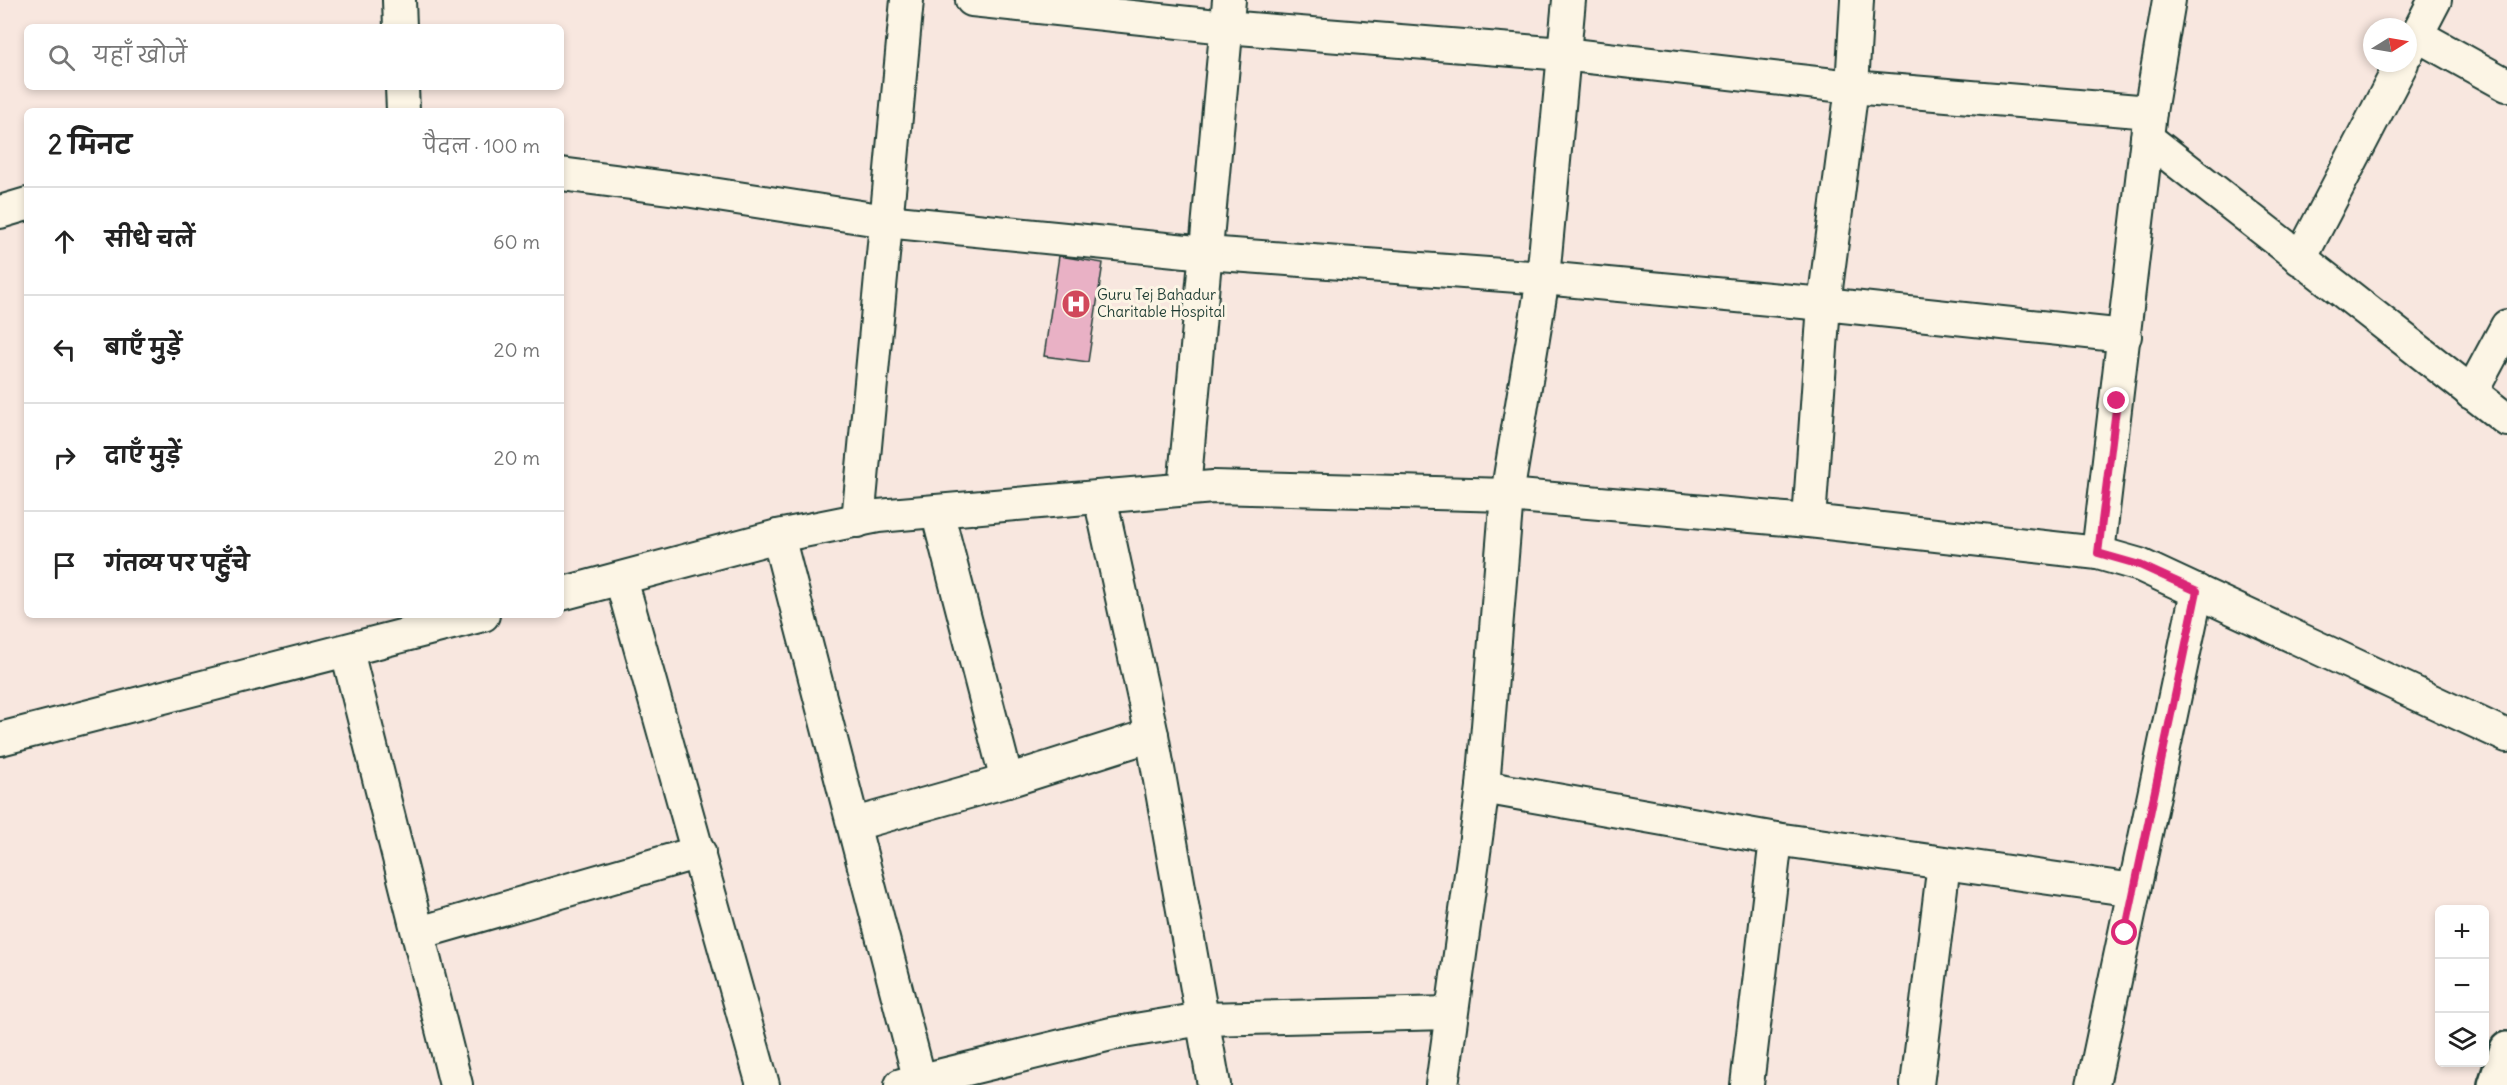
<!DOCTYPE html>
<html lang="hi">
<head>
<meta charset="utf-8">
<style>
	:root { --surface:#fff; --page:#f2f2f2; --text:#222; --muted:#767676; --line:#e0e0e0 }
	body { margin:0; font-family:Delius,"Playpen Sans Deva",sans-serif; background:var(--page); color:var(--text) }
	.controls { position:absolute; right:18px; bottom:18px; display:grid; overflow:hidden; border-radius:9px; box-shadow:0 3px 9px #0003 }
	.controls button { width:54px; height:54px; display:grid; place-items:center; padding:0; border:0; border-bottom:2px solid var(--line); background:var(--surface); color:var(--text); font:30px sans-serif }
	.compass { position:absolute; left:2363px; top:18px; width:54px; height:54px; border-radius:50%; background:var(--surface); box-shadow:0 3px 9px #0003; rotate:79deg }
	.stop { position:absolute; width:18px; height:18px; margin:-14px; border:4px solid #db2777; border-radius:50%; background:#fff }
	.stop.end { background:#db2777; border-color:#fff; box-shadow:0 2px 6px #0008 }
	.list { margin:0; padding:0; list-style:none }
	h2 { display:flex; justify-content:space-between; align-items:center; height:78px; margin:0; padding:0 24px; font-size:26px }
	h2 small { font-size:20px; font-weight:400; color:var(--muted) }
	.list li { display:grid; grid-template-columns:39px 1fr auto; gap:18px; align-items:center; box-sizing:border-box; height:108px; padding:0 24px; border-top:2px solid var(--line) }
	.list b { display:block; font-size:22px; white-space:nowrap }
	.list em { font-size:20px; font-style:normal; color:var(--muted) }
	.icon { flex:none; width:33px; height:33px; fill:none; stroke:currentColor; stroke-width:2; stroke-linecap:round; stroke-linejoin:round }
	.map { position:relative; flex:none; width:2507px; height:1085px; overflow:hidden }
	.search { position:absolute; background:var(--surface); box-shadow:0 3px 9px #0003; left:24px; top:24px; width:540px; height:66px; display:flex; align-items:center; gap:15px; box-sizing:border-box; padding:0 21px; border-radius:9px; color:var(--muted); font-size:22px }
	.panel { position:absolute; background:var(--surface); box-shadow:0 3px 9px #0003; left:24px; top:108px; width:540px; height:510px; border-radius:9px }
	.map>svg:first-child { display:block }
</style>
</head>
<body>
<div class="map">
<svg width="2507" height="1085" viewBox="0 0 2507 1085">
	<rect width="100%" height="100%" fill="#f8e7df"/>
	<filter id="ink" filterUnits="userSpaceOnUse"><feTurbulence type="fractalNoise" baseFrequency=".0167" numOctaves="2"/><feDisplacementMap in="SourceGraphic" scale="12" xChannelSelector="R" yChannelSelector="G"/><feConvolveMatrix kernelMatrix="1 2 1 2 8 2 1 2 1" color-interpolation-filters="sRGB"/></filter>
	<g filter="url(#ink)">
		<path fill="#e9b1c5" stroke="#1f3d34" stroke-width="1.5" d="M1059 256 1103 263 1088 362 1044 356Z"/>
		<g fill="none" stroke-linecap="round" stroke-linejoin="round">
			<g stroke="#1f3d34" stroke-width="36">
				<g id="street">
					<path d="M399 0 400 27"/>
					<path d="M972 0 1226 27 1563 54 1852 87 2150 112"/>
					<path d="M2417 35 2507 85"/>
					<path d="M2408 52 2435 0"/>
					<path d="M402 87 403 111"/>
					<path d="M2147 138 2507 420"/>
					<path d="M561 174 692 191 886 221 1206 253 1543 278 1824 304 2125 336"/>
					<path d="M0 212 27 204"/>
					<path d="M2300 259 2402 63"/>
					<path d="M2471 393 2507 326"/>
					<path d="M1184 489 1229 0"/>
					<path d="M1100 497 1152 735 1214 1085"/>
					<path d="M937 511 1007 781"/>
					<path d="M858 521 907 0"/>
					<path d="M1809 521 1824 304 1852 87 1857 0"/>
					<path d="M778 536 921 1085"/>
					<path d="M2098 553 2150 112 2169 0"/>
					<path d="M621 579 763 1085"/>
					<path d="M561 594 778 536 878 516 1213 487 1507 495 1809 521 2098 553 2140 565 2507 736"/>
					<path d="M347 651 456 1085"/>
					<path d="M0 739 483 615"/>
					<path d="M1483 787 1776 839 2134 890"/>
					<path d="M855 824 1007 781 1152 735"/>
					<path d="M419 933 699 852"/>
					<path d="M901 1085 1111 1034 1202 1019 1450 1013"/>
					<path d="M1442 1085 1483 787 1507 495 1543 278 1569 0"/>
					<path d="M1747 1085 1776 839"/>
					<path d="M1917 1085 1944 863"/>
					<path d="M2093 1085 2197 591"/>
				</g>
			</g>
			<g stroke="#1f3d34" stroke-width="38">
				<path id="secondary" d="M2495 1085 2507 1049"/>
			</g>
			<use href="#street" stroke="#fcf5e5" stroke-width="32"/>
			<use href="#secondary" stroke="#fcf5e5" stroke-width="33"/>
		</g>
	</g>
	<g fill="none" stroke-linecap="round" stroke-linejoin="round" filter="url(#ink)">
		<path stroke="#db2777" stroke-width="8" d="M2117 401 2098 553 2140 565 2197 591 2125 933"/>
	</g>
	<defs>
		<g id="hospital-disc" transform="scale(1.5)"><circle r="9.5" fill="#d1495b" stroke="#fcf5e5"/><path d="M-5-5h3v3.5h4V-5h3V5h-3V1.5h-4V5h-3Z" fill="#fff"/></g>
	</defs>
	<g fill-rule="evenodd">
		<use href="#hospital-disc" x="1076" y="304"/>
	</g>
	<g text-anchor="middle" stroke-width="6" stroke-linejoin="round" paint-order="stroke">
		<g font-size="15" fill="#1f3d34" stroke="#fcf5e5" text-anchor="start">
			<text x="1097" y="300">Guru Tej Bahadur<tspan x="1097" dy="17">Charitable Hospital</tspan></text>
		</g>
	</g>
</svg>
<div class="controls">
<button>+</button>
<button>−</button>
<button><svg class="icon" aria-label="layers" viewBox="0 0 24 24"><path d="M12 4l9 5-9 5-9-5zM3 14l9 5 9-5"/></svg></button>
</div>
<svg class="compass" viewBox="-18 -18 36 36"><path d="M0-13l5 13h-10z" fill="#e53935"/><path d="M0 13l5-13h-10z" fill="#767676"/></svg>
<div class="stop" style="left:2125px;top:933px"></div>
<div class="stop end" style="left:2117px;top:401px"></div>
<div class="search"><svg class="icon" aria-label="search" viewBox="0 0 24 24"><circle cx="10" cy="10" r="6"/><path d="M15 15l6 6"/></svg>यहाँ खोजें</div>
<section class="panel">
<h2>2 मिनट<small>पैदल · 100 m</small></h2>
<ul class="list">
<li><svg class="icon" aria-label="ahead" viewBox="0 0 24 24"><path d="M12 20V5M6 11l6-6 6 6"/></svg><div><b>सीधे चलें</b></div><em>60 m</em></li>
<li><svg class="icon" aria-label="left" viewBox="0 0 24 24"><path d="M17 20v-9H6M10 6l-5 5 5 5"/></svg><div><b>बाएँ मुड़ें</b></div><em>20 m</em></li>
<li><svg class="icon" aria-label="right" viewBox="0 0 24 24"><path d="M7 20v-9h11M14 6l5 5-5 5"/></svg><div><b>दाएँ मुड़ें</b></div><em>20 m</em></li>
<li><svg class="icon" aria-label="arrive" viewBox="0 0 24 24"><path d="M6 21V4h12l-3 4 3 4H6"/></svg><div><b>गंतव्य पर पहुँचे</b></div></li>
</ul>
</section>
</div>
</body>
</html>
